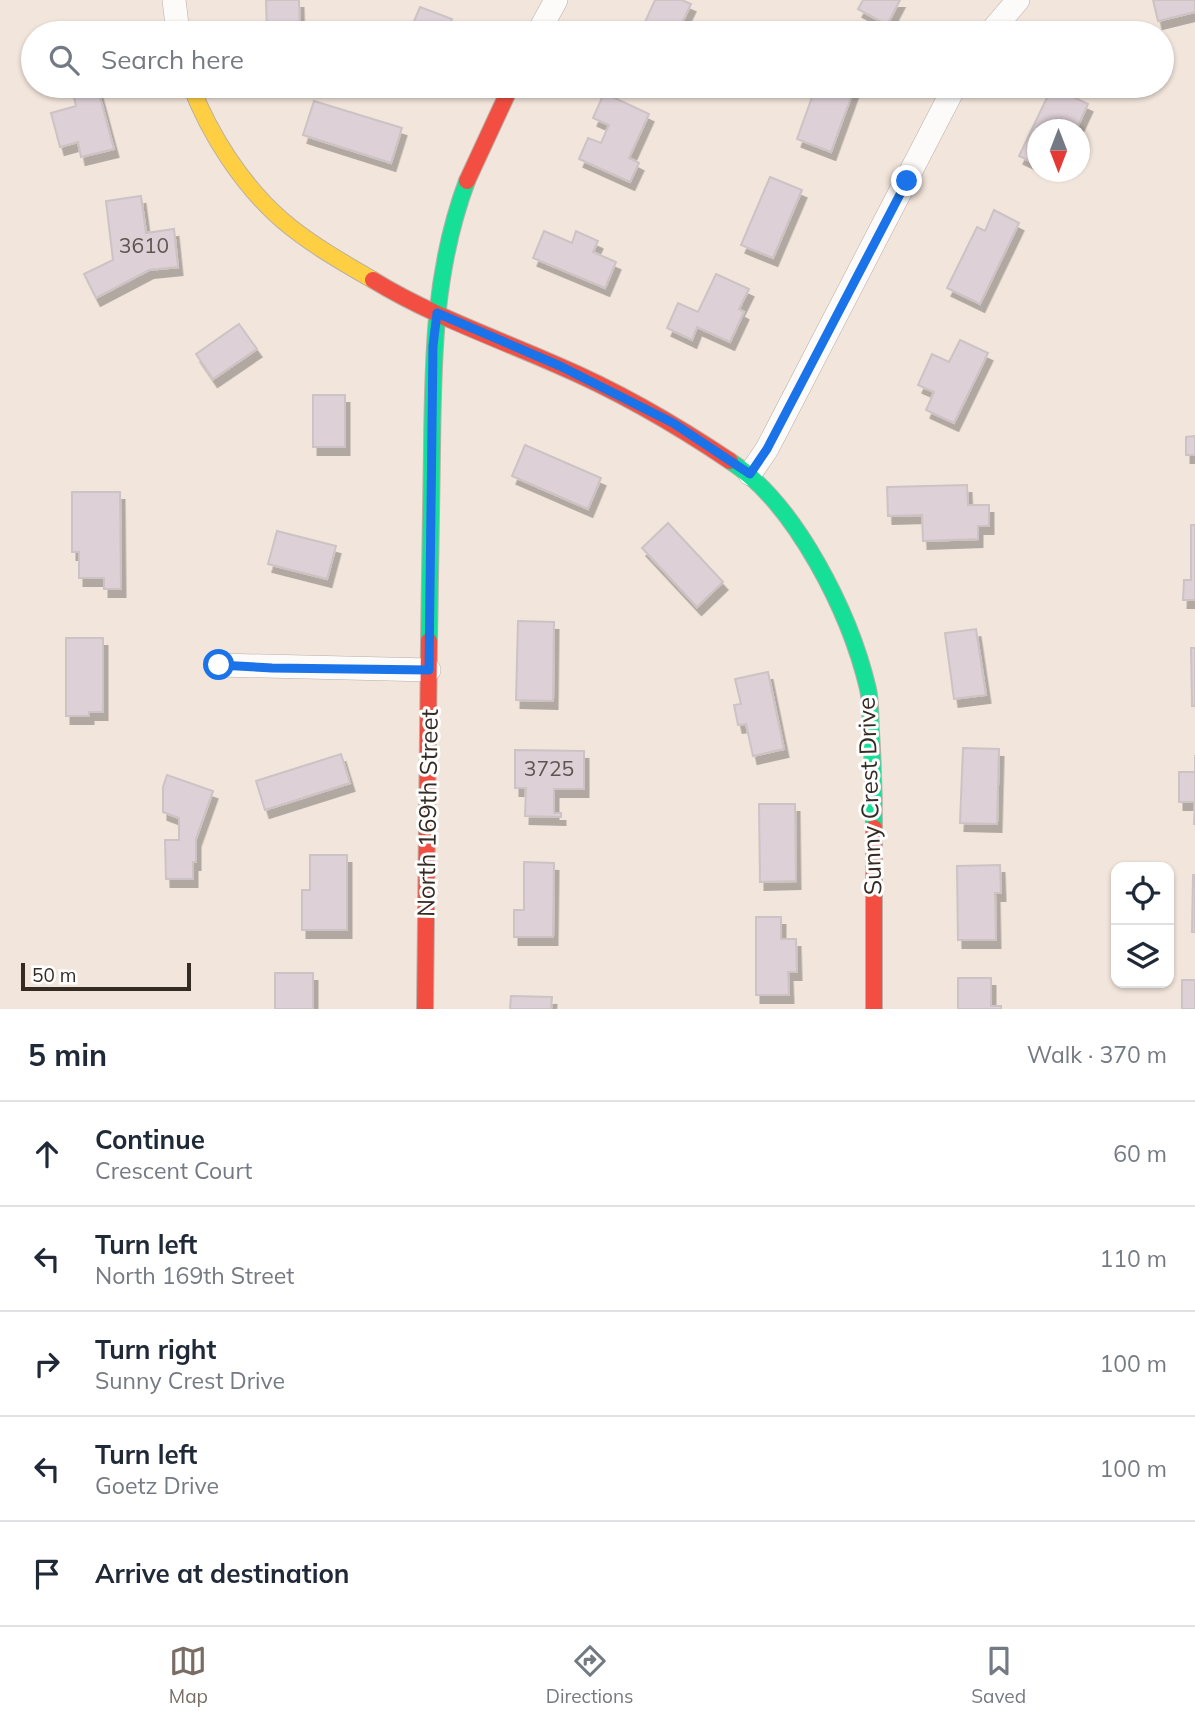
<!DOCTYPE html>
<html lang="en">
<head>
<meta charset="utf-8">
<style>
	:root { --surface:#fff; --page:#f2f2f3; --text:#1f2937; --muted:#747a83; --line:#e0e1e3; --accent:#786c63 }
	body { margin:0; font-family:Mulish,sans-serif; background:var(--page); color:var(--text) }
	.controls { position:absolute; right:21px; bottom:21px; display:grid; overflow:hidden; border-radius:14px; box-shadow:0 2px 5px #0004 }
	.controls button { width:63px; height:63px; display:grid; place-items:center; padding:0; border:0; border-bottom:2px solid var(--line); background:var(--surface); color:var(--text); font:35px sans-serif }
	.compass { position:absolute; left:1027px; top:119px; width:63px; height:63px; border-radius:50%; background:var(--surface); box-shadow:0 2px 5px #0004; rotate:180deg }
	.scale { position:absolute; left:21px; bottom:18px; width:170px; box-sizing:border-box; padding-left:7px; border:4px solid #362b23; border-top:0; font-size:19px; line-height:24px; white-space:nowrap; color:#362b23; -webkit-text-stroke:5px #fff; paint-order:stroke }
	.stop { position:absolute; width:21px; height:21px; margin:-16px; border:5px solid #1a73e8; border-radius:50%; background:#fff }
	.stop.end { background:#1a73e8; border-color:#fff; box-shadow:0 2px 7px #0008 }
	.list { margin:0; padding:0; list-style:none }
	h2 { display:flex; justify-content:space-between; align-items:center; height:91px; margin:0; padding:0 28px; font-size:30px }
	h2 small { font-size:23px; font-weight:400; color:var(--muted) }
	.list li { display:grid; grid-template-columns:46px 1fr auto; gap:21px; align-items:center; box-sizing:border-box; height:105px; padding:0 28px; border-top:2px solid var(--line) }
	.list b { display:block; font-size:26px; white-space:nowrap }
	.list p { margin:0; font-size:23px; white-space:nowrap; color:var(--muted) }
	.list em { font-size:23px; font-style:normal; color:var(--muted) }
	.icon { flex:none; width:38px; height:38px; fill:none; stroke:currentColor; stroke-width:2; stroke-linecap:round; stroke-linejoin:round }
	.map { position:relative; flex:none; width:1195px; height:1009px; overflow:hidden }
	.search { position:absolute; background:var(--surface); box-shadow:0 2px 5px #0004; left:21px; right:21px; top:21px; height:77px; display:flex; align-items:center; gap:18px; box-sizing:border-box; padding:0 24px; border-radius:38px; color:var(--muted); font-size:26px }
	.sheet { height:616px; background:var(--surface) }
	nav { display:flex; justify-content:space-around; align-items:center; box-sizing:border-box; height:98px; border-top:2px solid var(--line); background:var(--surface); font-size:19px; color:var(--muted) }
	nav a { display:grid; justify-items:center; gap:4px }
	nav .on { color:var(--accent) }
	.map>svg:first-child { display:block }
</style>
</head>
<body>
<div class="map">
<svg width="1195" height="1009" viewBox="0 0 1195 1009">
	<defs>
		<filter id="shadow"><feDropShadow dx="4.5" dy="8" stdDeviation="0" flood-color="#0004"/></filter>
	</defs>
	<rect width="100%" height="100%" fill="#f2e5db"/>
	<g fill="#ddd0d6" stroke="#cdc3c4" stroke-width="2" filter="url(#shadow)">
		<path d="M266 0H299L300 33H267Z"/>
		<path d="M655 0H682L691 4 677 33H640Z"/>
		<path d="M863 0H900L887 25 858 9Z"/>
		<path d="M1153 0H1195V12L1158 21Z"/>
		<path d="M420 7 452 19 446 33H409Z"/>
		<path d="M71 86H97L114 149 81 157 78 142 60 147 51 113 76 106Z"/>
		<path d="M816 86H855L831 152 797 139Z"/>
		<path d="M1052 87 1088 104 1076 130H1038V165L1019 156Z"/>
		<path d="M604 93 649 114 629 158 639 163 630 182 579 159 588 138 601 143 609 125 593 118Z"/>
		<path d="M314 101 402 128 391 163 303 135Z"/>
		<path d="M770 177 802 190 773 258 741 245Z"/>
		<path d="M141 196 146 233 174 229 178 267 149 270 96 298 84 274 113 260 106 201Z"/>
		<path d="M994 210 1019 223 980 304 947 288 977 227 985 231Z"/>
		<path d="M544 231 572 243 576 231 598 241 593 252 616 262 605 288 533 258Z"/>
		<path d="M716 274 749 289 739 309 744 312 730 342 697 327 692 340 667 328 678 303 698 312Z"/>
		<path d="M239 324 257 349 213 379 196 354Z"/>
		<path d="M960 340 988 353 954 423 926 410 934 392 918 385 932 354 949 362Z"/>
		<rect x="313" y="395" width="32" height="52"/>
		<path d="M1195 436V455H1186V437Z"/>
		<path d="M525 445 601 478 588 509 512 476Z"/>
		<path d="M967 485 968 505H989V526H978V539L923 541 922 515 888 516 887 487Z"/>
		<path d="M72 492H120L121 589H104V578H79V552H72Z"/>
		<path d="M668 523 723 582 697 607 642 548Z"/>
		<path d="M1191 525H1195V600H1183L1184 580H1191Z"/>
		<path d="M277 531 336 546 327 579 268 564Z"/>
		<path d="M518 621 554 622 553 701 516 700Z"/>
		<path d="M976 629 986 695 954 699 945 633Z"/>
		<path d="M66 638H103V712H89V716H66Z"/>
		<path d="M1191 648H1195V706H1192Z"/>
		<path d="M768 672 784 749 753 756 746 724 738 725 734 705 741 704 735 679Z"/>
		<path d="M963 748 999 749 997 824 960 823Z"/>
		<path d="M515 750 584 751V789H554V813H561V817L525 816 526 788H515Z"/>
		<path d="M341 754 350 783 265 810 256 781Z"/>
		<path d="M1195 755V824H1194L1195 802H1179V772H1195Z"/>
		<path d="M167 775 213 791 196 839V862H193V879H166L165 840H179V818L163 812V787Z"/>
		<path d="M759 804H795L796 881 760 882Z"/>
		<path d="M310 855H347V930H302V890H310Z"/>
		<path d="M524 862 554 863 553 937H514V910H524Z"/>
		<path d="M1000 865 1001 893H995L996 940H958L957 866Z"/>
		<path d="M1193 875H1195V932H1192Z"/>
		<path d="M756 917H781V939H796L797 972H788L789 995H756Z"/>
		<rect x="275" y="973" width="38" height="36"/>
		<path d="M958 978H991V1006H1001V1009H958Z"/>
		<rect x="1182" y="980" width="13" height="29"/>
		<path d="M511 996 552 997 551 1009H510Z"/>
	</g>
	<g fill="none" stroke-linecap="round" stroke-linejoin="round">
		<g stroke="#b9afa6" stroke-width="24">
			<g id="street">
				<path d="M174 0 178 33"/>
				<path d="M538 33 556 0"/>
				<path d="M990 33 1018 0"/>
				<path d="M750 474 767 449 955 86"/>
				<path d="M219 665 429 670"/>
			</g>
		</g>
		<g stroke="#b9afa6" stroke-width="18">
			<g id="fast">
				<path d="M730 461C796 504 850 613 868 689 871 703 870 718 871 732 873 764 874 796 874 828"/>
				<path d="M429 641C430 577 431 513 432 449 433 356 434 269 467 181"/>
			</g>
		</g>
		<g stroke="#b9afa6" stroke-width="18">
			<path id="slow" d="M191 86C210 135 242 185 282 220 310 244 342 262 373 280"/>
		</g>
		<g stroke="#b9afa6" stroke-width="18">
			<g id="jam">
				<path d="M467 181 511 86"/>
				<path d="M373 280C430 315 496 338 557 365 618 391 675 424 730 461"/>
				<path d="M874 828V1009"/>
				<path d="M425 1009 429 641"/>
			</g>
		</g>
		<use href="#street" stroke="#fdfbfa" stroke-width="23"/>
		<use href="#fast" stroke="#16e098" stroke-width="16"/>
		<use href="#slow" stroke="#ffcf43" stroke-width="16"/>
		<use href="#jam" stroke="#f24e42" stroke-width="16"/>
	</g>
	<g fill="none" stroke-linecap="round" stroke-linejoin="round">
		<path stroke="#1a73e8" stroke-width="9" d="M219 665 272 668 429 670 433 346 437 313 560 366 673 423 750 474 767 449 907 181"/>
	</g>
	<g text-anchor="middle" stroke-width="6" stroke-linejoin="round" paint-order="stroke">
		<g font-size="21" fill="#605450">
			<text x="144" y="253">3610</text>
			<text x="549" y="776">3725</text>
		</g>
		<g font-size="24" fill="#362b23" stroke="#fff">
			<text transform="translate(870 796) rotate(-92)" y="8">Sunny Crest Drive</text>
			<text transform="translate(428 813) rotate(-89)" y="8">North 169th Street</text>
		</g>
	</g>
</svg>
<div class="controls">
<button><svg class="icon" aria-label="locate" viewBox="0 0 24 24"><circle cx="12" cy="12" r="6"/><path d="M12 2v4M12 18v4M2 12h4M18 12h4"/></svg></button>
<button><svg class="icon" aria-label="layers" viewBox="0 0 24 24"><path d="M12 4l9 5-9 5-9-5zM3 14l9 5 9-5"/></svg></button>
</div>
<svg class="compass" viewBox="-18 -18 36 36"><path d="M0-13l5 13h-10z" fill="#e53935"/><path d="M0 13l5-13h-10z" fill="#747a83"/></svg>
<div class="scale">50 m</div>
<div class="stop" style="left:219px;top:665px"></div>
<div class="stop end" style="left:907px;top:181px"></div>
<div class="search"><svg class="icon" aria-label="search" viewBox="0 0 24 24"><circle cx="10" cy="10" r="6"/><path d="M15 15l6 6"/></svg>Search here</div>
</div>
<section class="sheet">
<h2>5 min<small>Walk · 370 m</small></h2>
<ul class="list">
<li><svg class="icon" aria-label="ahead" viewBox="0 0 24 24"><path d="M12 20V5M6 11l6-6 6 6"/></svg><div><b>Continue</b><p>Crescent Court</p></div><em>60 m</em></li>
<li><svg class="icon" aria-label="left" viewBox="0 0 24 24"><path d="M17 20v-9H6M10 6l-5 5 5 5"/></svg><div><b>Turn left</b><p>North 169th Street</p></div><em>110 m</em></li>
<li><svg class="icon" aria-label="right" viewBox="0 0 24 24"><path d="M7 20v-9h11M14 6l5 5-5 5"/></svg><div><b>Turn right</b><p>Sunny Crest Drive</p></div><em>100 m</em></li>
<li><svg class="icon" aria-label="left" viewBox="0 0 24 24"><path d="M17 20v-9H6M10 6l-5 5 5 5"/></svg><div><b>Turn left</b><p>Goetz Drive</p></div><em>100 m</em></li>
<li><svg class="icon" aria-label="arrive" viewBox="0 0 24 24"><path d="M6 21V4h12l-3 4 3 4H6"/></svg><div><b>Arrive at destination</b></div></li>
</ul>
</section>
<nav>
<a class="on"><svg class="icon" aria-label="map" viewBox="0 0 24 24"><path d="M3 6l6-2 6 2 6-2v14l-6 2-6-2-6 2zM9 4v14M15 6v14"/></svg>Map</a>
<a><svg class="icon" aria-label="directions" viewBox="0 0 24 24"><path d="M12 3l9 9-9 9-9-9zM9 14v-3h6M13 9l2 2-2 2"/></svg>Directions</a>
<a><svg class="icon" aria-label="saved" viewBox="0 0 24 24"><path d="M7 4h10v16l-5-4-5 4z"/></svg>Saved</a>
</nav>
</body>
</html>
